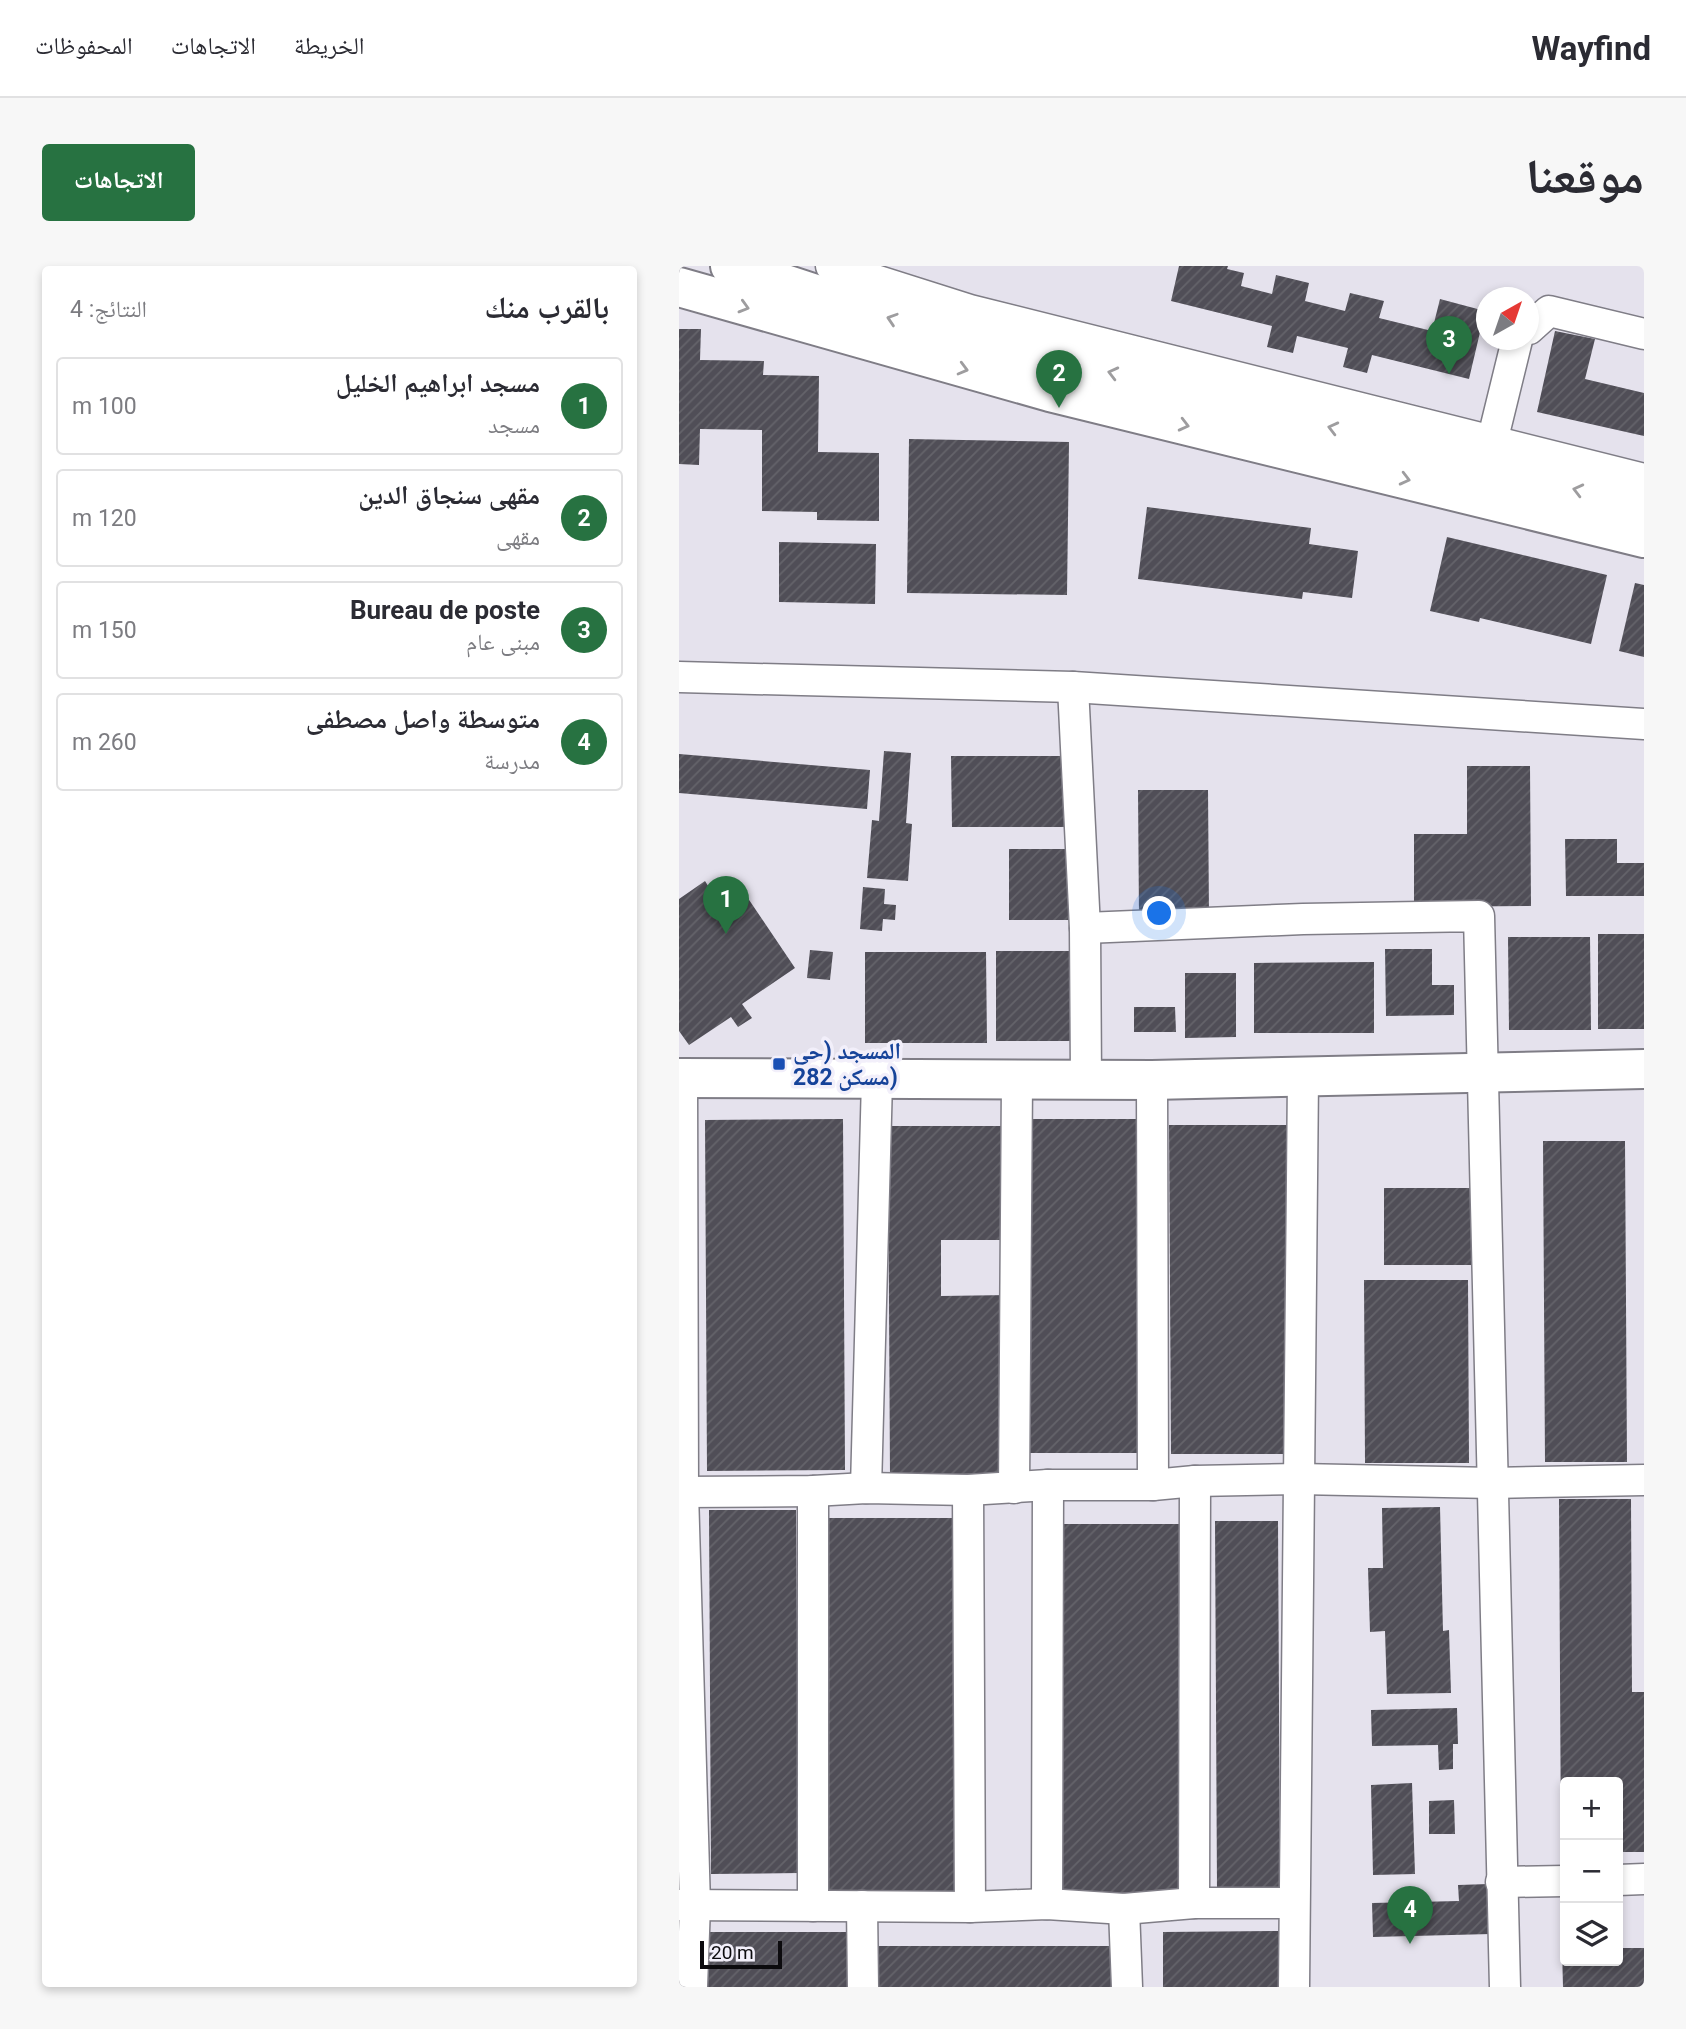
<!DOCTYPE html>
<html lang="ar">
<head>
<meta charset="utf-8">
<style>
	:root { --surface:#fff; --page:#f7f7f7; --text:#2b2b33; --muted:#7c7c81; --line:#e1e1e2; --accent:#277241 }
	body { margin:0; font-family:Roboto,"Noto Naskh Arabic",sans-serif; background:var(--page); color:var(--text); direction:rtl }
	.controls { position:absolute; right:21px; bottom:21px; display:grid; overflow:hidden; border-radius:7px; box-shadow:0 4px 10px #0003 }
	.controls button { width:63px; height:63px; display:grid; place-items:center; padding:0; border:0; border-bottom:2px solid var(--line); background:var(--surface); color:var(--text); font:35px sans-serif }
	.compass { position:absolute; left:797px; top:21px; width:63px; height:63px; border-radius:50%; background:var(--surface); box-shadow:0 4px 10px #0003; rotate:40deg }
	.scale { position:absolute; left:21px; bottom:18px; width:82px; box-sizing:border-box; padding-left:7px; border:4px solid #0c0b0e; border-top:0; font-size:19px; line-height:24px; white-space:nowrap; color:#0c0b0e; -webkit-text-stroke:5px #f2effa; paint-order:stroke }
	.you { position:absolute; left:481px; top:648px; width:24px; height:24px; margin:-18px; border:5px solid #fff; border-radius:50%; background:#1a73e8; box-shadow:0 0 0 10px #1a73e833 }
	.badge { display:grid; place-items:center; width:46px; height:46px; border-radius:50%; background:var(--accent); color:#fff; font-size:23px; font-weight:700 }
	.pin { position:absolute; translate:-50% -58px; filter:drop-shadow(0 2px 4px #0008) }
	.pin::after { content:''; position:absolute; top:37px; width:24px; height:21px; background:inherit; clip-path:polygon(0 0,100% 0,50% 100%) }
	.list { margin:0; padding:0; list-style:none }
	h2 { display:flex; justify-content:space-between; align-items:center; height:91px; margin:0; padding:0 28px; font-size:30px }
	h2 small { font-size:23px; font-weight:400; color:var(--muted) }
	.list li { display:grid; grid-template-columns:46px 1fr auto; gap:21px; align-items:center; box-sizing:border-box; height:98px; margin:0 14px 14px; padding:0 14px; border:2px solid var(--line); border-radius:7px }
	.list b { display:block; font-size:26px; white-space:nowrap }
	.list p { margin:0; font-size:23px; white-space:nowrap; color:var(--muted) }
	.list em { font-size:23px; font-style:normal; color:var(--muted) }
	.icon { flex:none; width:38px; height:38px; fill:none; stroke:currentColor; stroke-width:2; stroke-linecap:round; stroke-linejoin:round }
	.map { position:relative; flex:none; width:965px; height:1721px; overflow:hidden; direction:ltr; border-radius:7px }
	header { display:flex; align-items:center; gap:42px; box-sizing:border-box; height:98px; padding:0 35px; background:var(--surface); border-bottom:2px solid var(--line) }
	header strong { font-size:33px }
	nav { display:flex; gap:38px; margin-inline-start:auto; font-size:24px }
	.intro { display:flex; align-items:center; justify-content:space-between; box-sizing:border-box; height:168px; padding:0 42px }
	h1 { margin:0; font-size:49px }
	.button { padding:18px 32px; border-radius:7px; background:var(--accent); color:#fff; font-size:24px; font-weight:700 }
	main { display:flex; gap:42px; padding:0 42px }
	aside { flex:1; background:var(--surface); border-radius:7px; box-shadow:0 4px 10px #0003 }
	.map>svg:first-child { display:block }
</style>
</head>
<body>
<header>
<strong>Wayfind</strong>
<nav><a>الخريطة</a><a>الاتجاهات</a><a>المحفوظات</a></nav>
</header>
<div class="intro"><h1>موقعنا</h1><a class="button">الاتجاهات</a></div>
<main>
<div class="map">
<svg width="965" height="1721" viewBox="0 0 965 1721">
	<defs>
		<pattern id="building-hatch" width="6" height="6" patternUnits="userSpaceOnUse" patternTransform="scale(1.75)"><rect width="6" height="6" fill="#504e57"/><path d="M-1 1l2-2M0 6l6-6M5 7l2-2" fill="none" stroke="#64636a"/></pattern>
	</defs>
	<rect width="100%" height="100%" fill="#e5e2ed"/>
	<g fill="url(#building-hatch)">
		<path d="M500 0H549L548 3 565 7 562 20 593 28 597 9 630 17 626 35 666 45 671 27 705 35 700 52 753 65 761 33 806 45 790 113 693 89 688 107 664 101 669 82 618 70 614 87 588 81 593 60 492 35Z"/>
		<path d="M0 63H22L21 94 85 95 84 109 140 110 139 186 200 187V255L138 254V246L83 245V164L21 163 20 199 0 198Z"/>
		<path d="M876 65 916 73 906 113 965 127V170L858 146Z"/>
		<path d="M230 173 390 176 388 329 228 327Z"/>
		<path d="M468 241 632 262 630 278 679 285 673 332 624 326 623 333 459 313Z"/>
		<path d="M768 271 928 309 912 378 801 352 800 356 751 345Z"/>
		<path d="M100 276 197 278 196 338 100 336Z"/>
		<path d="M956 317 965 319V391L940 385Z"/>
		<path d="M205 485 232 487 227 557 233 558 229 615 188 612 193 554 200 555Z"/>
		<path d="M0 488 191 504 188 543 0 527Z"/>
		<path d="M272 490H387V561H273Z"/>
		<path d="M788 500H851L852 640 735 641V568H788Z"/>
		<path d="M459 524H529L530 651H460Z"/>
		<path d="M886 573H938V597H965V630H887Z"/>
		<rect x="330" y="583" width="65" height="71"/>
		<path d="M26 615 38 634 60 619 116 702 63 738 73 752 59 761 52 751 10 779 0 765V633Z"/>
		<path d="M184 621 206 623 205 638 217 639 216 654 204 653 203 665 181 663Z"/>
		<rect x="919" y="668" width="46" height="95"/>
		<path d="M829 671H911L912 764H830Z"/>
		<path d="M706 683H753V719H775V749L707 750Z"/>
		<path d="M131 684 154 686 151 714 128 712Z"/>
		<rect x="317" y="685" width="78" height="90"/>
		<path d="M186 686H307L308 777H186Z"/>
		<path d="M695 696V767H575V697Z"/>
		<path d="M506 707H557V771L506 772Z"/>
		<path d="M455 741H496L497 766H455Z"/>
		<path d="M164 853 166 1204 28 1205 26 854Z"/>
		<path d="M347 853H460L462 1187H349Z"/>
		<path d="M490 859H612L614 1188H492Z"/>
		<path d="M209 860H325L326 974H262V1030L330 1029 331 1210H211Z"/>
		<path d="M864 875H946L948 1196H866Z"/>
		<rect x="705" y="922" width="87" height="77"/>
		<path d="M685 1014H789L790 1197H686Z"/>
		<path d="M880 1233H952L953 1426H965V1586H939V1516H886V1586H882Z"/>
		<path d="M761 1241 764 1365 770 1364 772 1427 708 1428 706 1365 691 1366 689 1302H704L703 1242Z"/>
		<path d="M30 1244H117L120 1607 32 1608Z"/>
		<path d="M147 1252H274L276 1631H150Z"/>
		<path d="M536 1255H599L601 1623H538Z"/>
		<path d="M381 1258H506L508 1631H383Z"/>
		<path d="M778 1442 779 1478H774V1503L760 1504 759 1479 693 1480 692 1444Z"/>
		<path d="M733 1517 736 1608 694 1609 692 1519Z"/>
		<path d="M775 1534 776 1568H750V1535Z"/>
		<path d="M810 1618 812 1668 694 1671 693 1637 780 1635 779 1619Z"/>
		<path d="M606 1665V1721H484V1666Z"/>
		<rect x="25" y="1666" width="160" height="55"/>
		<path d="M189 1680H432V1721H190Z"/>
		<path d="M939 1682H965V1721H884L883 1683H886V1695H939Z"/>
	</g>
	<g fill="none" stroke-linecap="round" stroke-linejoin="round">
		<g stroke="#7f7d86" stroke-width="33">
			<g id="street">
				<path d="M152 0 291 44 965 213"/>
				<path d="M850 63 870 45 965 68"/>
				<path d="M813 176 838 74"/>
				<path d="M0 411 394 421 965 458"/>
				<path d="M394 421 406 662 407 814"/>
				<path d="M406 662 624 653 800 650 826 1721"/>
				<path d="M3 812 4 1226 16 1639 13 1721"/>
				<path d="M473 814 474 1219"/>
				<path d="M187 1222 198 814"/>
				<path d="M335 1222 338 814"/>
				<path d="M289 1224 291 1641"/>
				<path d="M134 1225V1640"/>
				<path d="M4 1226 134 1225 187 1222 289 1224 369 1219H474L516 1215 620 1213 813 1217 965 1214"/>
				<path d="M939 1614 965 1613"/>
				<path d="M822 1616 886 1615"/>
				<path d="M515 1637 516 1215"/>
				<path d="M368 1638 369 1219"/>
				<path d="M0 1639 291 1641 368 1638 445 1643 515 1637H615"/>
				<path d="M183 1640 184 1721"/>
				<path d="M445 1643 448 1721"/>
				<path d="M615 1721 624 812"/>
			</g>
		</g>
		<g stroke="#7f7d86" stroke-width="42">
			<path id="secondary" d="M0 812 473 814 965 803"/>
		</g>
		<g stroke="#7f7d86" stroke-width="42">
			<g id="highway">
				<path d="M51 0 225 57 497 123 965 241"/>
				<path d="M0 21 371 126 965 272"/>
			</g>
		</g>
		<use href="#street" stroke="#fff" stroke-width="30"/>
		<use href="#secondary" stroke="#fff" stroke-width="38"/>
		<use href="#highway" stroke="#fff" stroke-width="38"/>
	</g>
	<defs><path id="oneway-chevron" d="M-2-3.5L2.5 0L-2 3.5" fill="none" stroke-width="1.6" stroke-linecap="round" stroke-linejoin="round" transform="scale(1.75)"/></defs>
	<g stroke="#9e9d9f">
		<use href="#oneway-chevron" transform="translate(65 41) rotate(16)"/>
		<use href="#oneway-chevron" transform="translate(213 53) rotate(-162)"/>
		<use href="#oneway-chevron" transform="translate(284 103) rotate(15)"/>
		<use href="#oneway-chevron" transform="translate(434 107) rotate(-166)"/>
		<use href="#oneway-chevron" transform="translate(505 159) rotate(14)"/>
		<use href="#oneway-chevron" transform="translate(654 162) rotate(-166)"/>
		<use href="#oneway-chevron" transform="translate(726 213) rotate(14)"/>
		<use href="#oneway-chevron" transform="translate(899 224) rotate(-166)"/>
	</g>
	<rect fill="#1a4fb4" stroke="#f2effa" stroke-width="2.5" x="93" y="791" width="14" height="14" rx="3.5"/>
	<g text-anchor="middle" stroke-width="7" stroke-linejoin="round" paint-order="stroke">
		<g font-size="23" font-weight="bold" fill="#164399" stroke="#f2effa" text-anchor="start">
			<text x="114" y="793">المسجد (حي<tspan x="114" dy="26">282 مسكن)</tspan></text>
		</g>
	</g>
</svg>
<div class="controls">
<button>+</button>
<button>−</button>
<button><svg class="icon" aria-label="layers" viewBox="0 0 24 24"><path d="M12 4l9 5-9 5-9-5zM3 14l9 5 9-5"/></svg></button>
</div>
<svg class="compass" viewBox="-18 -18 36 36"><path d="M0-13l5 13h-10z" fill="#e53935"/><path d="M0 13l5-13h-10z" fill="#7c7c81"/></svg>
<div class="scale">20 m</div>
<div class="you"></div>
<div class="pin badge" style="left:47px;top:668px">1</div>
<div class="pin badge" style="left:380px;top:142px">2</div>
<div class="pin badge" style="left:770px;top:108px">3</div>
<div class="pin badge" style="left:731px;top:1678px">4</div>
</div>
<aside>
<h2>بالقرب منك<small>النتائج: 4</small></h2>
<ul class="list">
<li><span class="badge">1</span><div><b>مسجد ابراهيم الخليل</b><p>مسجد</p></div><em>100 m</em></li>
<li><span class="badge">2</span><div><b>مقهى سنجاق الدين</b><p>مقهى</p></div><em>120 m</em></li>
<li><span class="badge">3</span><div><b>Bureau de poste</b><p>مبنى عام</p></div><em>150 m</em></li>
<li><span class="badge">4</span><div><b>متوسطة واصل مصطفى</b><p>مدرسة</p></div><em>260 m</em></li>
</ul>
</aside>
</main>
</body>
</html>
